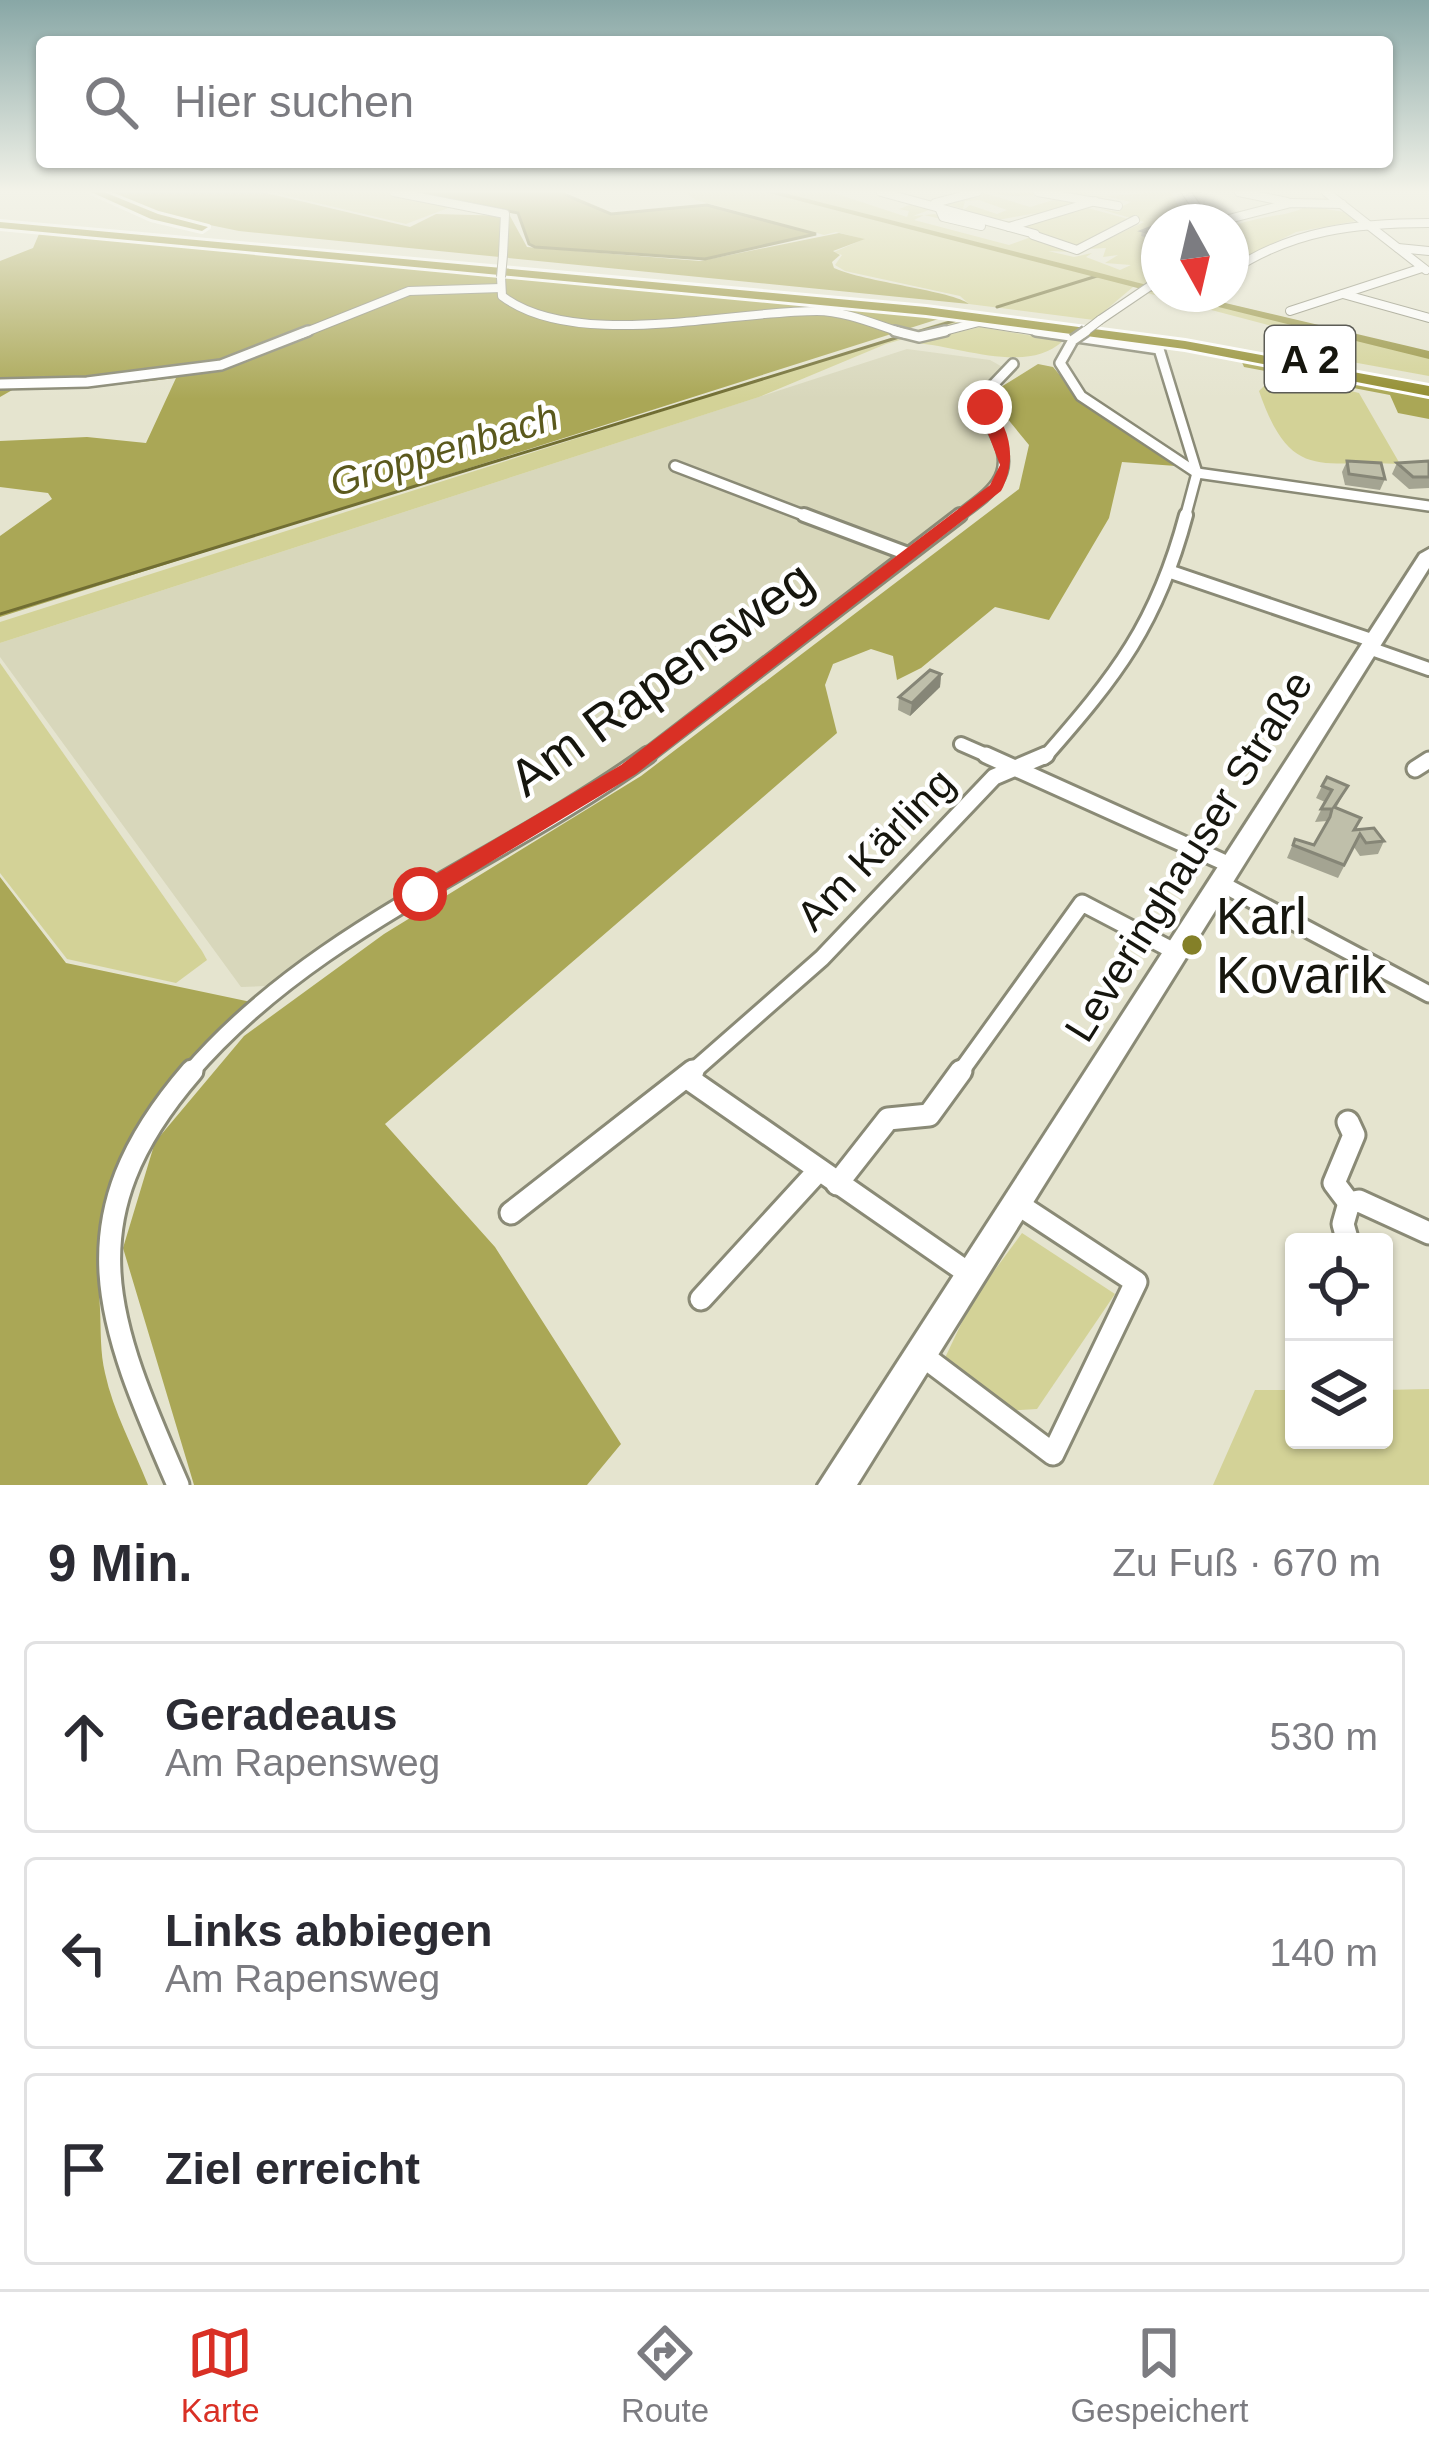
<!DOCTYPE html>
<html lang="de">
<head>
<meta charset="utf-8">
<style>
	:root { --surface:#fff; --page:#f7f7f7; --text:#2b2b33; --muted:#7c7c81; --line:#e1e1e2; --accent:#d93025 }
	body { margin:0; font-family:Helvetica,sans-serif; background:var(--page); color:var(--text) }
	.controls { position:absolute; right:36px; bottom:36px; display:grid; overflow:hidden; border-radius:12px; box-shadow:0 3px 9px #0004 }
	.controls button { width:108px; height:108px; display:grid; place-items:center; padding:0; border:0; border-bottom:3px solid var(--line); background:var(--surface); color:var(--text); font:60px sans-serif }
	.compass { position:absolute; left:1141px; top:204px; width:108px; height:108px; border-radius:50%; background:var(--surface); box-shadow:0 3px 9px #0004; rotate:172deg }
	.stop { position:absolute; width:36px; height:36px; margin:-27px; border:9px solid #d93025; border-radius:50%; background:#fff }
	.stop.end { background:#d93025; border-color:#fff; box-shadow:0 3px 12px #0008 }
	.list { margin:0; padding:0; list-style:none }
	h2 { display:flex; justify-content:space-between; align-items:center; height:156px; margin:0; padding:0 48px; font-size:51px }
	h2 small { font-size:39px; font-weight:400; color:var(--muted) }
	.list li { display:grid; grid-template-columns:78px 1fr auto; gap:36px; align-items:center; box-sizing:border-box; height:192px; margin:0 24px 24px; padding:0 24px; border:3px solid var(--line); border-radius:12px }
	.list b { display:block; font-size:45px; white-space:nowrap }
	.list p { margin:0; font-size:39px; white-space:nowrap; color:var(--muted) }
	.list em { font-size:39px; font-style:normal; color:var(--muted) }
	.icon { flex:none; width:66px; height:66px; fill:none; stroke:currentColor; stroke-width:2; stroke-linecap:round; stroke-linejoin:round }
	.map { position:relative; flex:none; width:1429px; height:1485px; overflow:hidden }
	.search { position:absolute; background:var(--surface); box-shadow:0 3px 9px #0004; left:36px; right:36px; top:36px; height:132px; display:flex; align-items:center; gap:30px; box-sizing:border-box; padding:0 42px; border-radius:12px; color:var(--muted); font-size:45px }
	.sheet { height:804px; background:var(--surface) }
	nav { display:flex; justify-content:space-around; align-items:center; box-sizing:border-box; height:168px; border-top:3px solid var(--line); background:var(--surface); font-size:33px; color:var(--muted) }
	nav a { display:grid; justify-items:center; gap:6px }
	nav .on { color:var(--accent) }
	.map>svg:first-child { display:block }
</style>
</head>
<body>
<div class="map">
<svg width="1429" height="1485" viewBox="0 0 1429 1485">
	<rect width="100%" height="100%" fill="#e5e4cf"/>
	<path fill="#d8d7bb" d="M907 349 990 360 1008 370 994 382 985 407 1006 453 1001 478 628 770 265 986 241 987 0 657V643Z"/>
	<g fill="#d3d297">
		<path d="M271 192H388L456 205 406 224Z"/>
		<path d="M684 192H831L907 217 909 211 899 209 912 204 934 208 913 216 935 214 950 221 924 215 914 220 1009 245 1031 237 1074 252 1048 251 1074 257 1092 253 1086 257 1120 270 1131 265 1105 263 1118 255 1103 257 1106 248 1087 249 1144 222 1100 209 1120 212 1117 209 1131 202 1105 196 1022 221 1017 220 1036 213 998 220 1018 222 1008 225 962 211 970 205 997 214 1007 210 979 200 965 201 963 209 942 203 981 192 1030 207 1060 198C1034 191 1020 201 989 192H1093L1080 196C1107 198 1141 192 1170 192L1189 222H1159V272L1150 278 1156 280 1145 286 1096 276 1141 288 1133 287 1094 320 969 304 960 296 845 271 835 265 842 255 834 252 864 239 836 232 824 235 696 200Z"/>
		<path d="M1305 206 1345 212 1356 221 1296 232 1238 261 1241 251 1235 247 1231 261V227C1262 214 1292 217 1305 206Z"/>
		<path d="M1084 207 1132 220 1080 246 1013 226Z"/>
		<path d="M1158 285 1159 294H1186L1429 352V376L1275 348 1277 338 1332 342 1147 293Z"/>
		<path d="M955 318 970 320 886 344 759 397 0 643V622Z"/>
		<path d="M980 327 1063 341C1026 375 961 346 915 343Z"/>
		<path d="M1299 378 1359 393 1400 464C1322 459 1291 484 1259 391L1268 382Z"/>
		<path d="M0 663 202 951 207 960 176 983 67 959 0 873Z"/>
		<path d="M1022 1233 1115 1294 1037 1409 1002 1411 943 1362 972 1301Z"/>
		<path d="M1429 1389V1485H1213L1255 1390H1294V1440H1384V1390Z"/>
	</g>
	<g fill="#aaa756">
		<path d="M105 192H262L410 227 436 214 510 216 527 247 700 261 839 233 865 239 833 251 840 255 832 262 834 268C864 282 954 291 969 304L239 231 176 218Z"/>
		<path d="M39 234 948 316 0 617V536L52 499 48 493 0 487V441L87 437 146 443 176 378 89 388 14 389 0 397V261L33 248Z"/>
		<path d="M1241 360 1429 395V419L1398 413 1390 395 1244 367Z"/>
		<path d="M1038 364 1053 367 1087 407 1176 466 1122 462 1109 518 1049 620 995 607 921 668 897 680 893 656 871 649 833 664 825 685 837 733 385 1124 495 1247 621 1444 587 1485H194L123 1248 155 1142 244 1036 384 934 641 776 1019 489 1029 445 997 406 1001 387Z"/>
		<path d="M0 877 66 963 251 1002C151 1090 90 1171 100 1309 101 1330 100 1353 105 1373 113 1411 134 1449 148 1485H0Z"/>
	</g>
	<path fill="#989443" stroke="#716e33" stroke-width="3" d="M413 192H559L611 214 707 205 816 234 705 259 535 247 529 244 518 213Z"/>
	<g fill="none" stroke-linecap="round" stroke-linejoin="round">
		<g stroke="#716e33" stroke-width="3">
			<path d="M997 307 1097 276"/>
			<path d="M917 332 960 319"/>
			<path d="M0 614 899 337"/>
		</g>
		<g fill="#989443" fill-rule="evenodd">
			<path d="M765 192H780L1159 288 1161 294Z"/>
			<path d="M1166 294H1187L1429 351V359Z"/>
		</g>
		<g stroke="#8a8a76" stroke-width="10">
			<g id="minor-far4">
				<path d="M394 192 505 214 503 255"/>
				<path d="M881 192 1035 234"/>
				<path d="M1038 192 1118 206"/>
				<path d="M1186 192 1207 222"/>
				<path d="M1239 192 1287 202"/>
				<path d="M1326 192 1426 270"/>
				<path d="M935 203 977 192"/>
				<path d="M938 205 943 217 981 226"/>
				<path d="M1217 222 1291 203 1342 204"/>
				<path d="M1009 227 1095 201"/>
				<path d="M1033 235 1077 250 1135 220"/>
				<path d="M1398 248 1429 251"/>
				<path d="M1231 271C1293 230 1356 223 1429 223"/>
				<path d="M501 277 502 296C575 351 728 311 817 311 846 311 879 326 906 334"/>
				<path d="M1343 294 1429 318"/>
				<path d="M1290 311 1422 268"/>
				<path d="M1100 320 1159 280"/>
				<path d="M301 334 409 291 501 288"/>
				<path d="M933 334 979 322 1056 334"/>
			</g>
		</g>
		<g stroke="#8a8a76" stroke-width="14">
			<g id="minor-far3">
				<path d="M895 331 919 337 945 331"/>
				<path d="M1036 331 1159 349 1197 473"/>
				<path d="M1073 340 1060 363 1081 396 1197 473 1429 506"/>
				<path d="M0 384 87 382 221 365 308 331"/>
				<path d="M675 466 811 518"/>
				<path d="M956 518C982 498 1016 480 999 442 994 430 987 420 985 407L992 386 1013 364"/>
				<path d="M1185 518 1197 473"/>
			</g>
		</g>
		<g stroke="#8a8a76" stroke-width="18">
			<g id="minor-far2">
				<path d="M804 515 908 554"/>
				<path d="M1171 572 1374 641"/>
				<path d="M1369 648 1429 669"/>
				<path d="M961 744 993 758"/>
				<path d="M644 758 960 515"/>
				<path d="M1044 758C1117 675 1157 624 1186 515"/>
			</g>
		</g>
		<g stroke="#8a8a76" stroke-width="21">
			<g id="minor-far1">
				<path d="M986 755 1230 865"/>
				<path d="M1415 769 1429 760"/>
				<path d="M1222 884 1429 994"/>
				<path d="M189 1074C313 929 496 864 648 755"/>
				<path d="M690 1074 822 958 994 777 1046 755"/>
				<path d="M959 1074 1082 903 1174 951"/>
			</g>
		</g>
		<g stroke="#8a8a76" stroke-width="27">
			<g id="minor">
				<path d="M686 1077 971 1275"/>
				<path d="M1348 1122 1354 1135 1334 1183 1349 1203 1359 1201 1429 1233"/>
				<path d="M837 1184 888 1119 929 1115 961 1071"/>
				<path d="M511 1213 693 1071"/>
				<path d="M1348 1242 1343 1224 1349 1203"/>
				<path d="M701 1299 819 1170"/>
				<path d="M923 1356 1053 1454 1136 1282 1019 1205"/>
				<path d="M178 1485C107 1322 63 1220 192 1071"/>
			</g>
		</g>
		<g stroke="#8a8a76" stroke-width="6">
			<path id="secondary" d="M1429 549V568L857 1485H818L1420 554Z"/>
		</g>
		<g stroke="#fff" stroke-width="6">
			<g id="motorway">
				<path d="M91 192H104L158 214 208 227 202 231 151 219Z"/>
				<path d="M0 222 926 307 1185 341 1429 386V396L1185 349 926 315 0 228Z"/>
			</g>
		</g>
		<use href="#minor-far4" stroke="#fff" stroke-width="8"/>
		<use href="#minor-far3" stroke="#fff" stroke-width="9"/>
		<use href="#minor-far2" stroke="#fff" stroke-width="12"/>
		<use href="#minor-far1" stroke="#fff" stroke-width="15"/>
		<use href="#minor" stroke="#fff" stroke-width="21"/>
		<use href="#secondary" fill="#fff" fill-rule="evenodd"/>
		<use href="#motorway" fill="#938e32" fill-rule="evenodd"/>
		<g stroke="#8a8a76" stroke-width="10" stroke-linecap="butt">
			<g id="minor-bridge-far1">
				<path d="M501 277 503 255"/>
				<path d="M1082 334 1100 320"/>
			</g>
		</g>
		<g stroke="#8a8a76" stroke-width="14" stroke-linecap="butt">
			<path id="minor-bridge" d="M1073 340 1086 331"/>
		</g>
		<use href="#minor-bridge-far1" stroke="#fff" stroke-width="8"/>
		<use href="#minor-bridge" stroke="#fff" stroke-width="9"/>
	</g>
	<g fill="#a4a492">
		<path d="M1159 225V241L1141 236 1142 231Z"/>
		<path d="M1347 461 1385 479 1380 490 1345 485 1342 472Z"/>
		<path d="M1429 461V488L1409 489 1392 474 1397 463Z"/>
		<path d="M941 674 940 687 910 716 898 710 899 697Z"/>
		<path d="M1322 786H1348L1336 808 1354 830 1384 841 1378 854 1360 856 1354 847 1338 878 1287 858 1295 839 1314 845 1327 821 1315 822 1325 802 1316 798Z"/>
	</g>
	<path fill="#868677" d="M941 674 940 687 910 716 912 703Z"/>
	<g fill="#bfbfaa" stroke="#868677" stroke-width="3">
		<path d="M1157 225 1159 235 1142 231Z"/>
		<path d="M1347 461 1381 463 1385 479 1349 474Z"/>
		<path d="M1429 461V477H1413L1397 463Z"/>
		<path d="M930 670 941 674 912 703 899 697Z"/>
		<path d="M1327 777 1348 786 1334 807 1361 818 1354 830 1374 828 1384 841 1366 843 1360 834 1344 865 1293 845 1295 839 1314 845 1330 817 1332 809H1321L1332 790 1322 786Z"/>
	</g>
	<linearGradient id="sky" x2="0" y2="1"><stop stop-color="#88a7a6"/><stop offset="0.48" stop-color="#f3f3e9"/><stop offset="1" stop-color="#f3f3e9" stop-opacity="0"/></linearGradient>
	<rect width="1429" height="399" fill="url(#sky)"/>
	<path fill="#d93025" d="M985 403C1012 424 1017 462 1001 491L636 774 428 900H412V888L621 765 990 485 1000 465 978 407Z"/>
	<circle fill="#848028" stroke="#fff" stroke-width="4.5" cx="1192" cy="945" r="12"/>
	<g text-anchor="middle" stroke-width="9" stroke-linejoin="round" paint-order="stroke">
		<rect fill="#fff" stroke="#5c5c56" stroke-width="3" x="1265" y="326" width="90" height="66" rx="9"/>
		<g font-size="39" font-weight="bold" fill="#16160e">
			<text x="1310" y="373">A 2</text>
		</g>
		<g font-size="39" font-style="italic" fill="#5b591d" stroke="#fff">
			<text transform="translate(444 449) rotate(-17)" y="14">Groppenbach</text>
		</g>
		<g font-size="42" fill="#16160e" stroke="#fff">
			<text transform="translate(875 849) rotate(-46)" y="15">Am Kärling</text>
			<text transform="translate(1188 856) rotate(-58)" y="15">Leveringhauser Straße</text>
		</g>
		<g font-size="51" fill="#16160e" stroke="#fff">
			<text transform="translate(661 678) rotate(-36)" y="18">Am Rapensweg</text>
		</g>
		<g font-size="51" fill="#16160e" stroke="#fff" text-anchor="start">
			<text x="1216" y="934">Karl<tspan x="1216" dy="59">Kovarik</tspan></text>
		</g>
	</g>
</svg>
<div class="controls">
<button><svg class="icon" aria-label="locate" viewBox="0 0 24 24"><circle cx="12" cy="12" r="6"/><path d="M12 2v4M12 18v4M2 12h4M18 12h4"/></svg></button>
<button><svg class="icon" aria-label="layers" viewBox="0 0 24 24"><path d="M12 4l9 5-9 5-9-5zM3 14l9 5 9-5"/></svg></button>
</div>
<svg class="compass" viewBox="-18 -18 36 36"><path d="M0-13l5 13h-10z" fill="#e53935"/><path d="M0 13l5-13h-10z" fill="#7c7c81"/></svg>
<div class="stop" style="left:420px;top:894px"></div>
<div class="stop end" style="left:985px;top:407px"></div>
<div class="search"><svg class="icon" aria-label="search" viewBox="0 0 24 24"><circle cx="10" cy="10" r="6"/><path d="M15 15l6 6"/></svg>Hier suchen</div>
</div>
<section class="sheet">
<h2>9 Min.<small>Zu Fuß · 670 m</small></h2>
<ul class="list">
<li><svg class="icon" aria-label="ahead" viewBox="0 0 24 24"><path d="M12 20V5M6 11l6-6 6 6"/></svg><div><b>Geradeaus</b><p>Am Rapensweg</p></div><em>530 m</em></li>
<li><svg class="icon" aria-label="left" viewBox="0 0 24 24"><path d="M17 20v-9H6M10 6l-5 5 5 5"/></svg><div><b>Links abbiegen</b><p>Am Rapensweg</p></div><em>140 m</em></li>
<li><svg class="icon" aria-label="arrive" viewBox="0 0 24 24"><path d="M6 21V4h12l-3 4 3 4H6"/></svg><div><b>Ziel erreicht</b></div></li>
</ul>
</section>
<nav>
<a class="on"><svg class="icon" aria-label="map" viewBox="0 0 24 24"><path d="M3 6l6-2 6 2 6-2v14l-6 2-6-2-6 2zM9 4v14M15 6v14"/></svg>Karte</a>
<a><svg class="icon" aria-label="directions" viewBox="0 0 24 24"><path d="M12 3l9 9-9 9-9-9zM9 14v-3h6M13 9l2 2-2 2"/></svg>Route</a>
<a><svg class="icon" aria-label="saved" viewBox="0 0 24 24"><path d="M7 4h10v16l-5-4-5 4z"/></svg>Gespeichert</a>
</nav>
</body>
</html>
